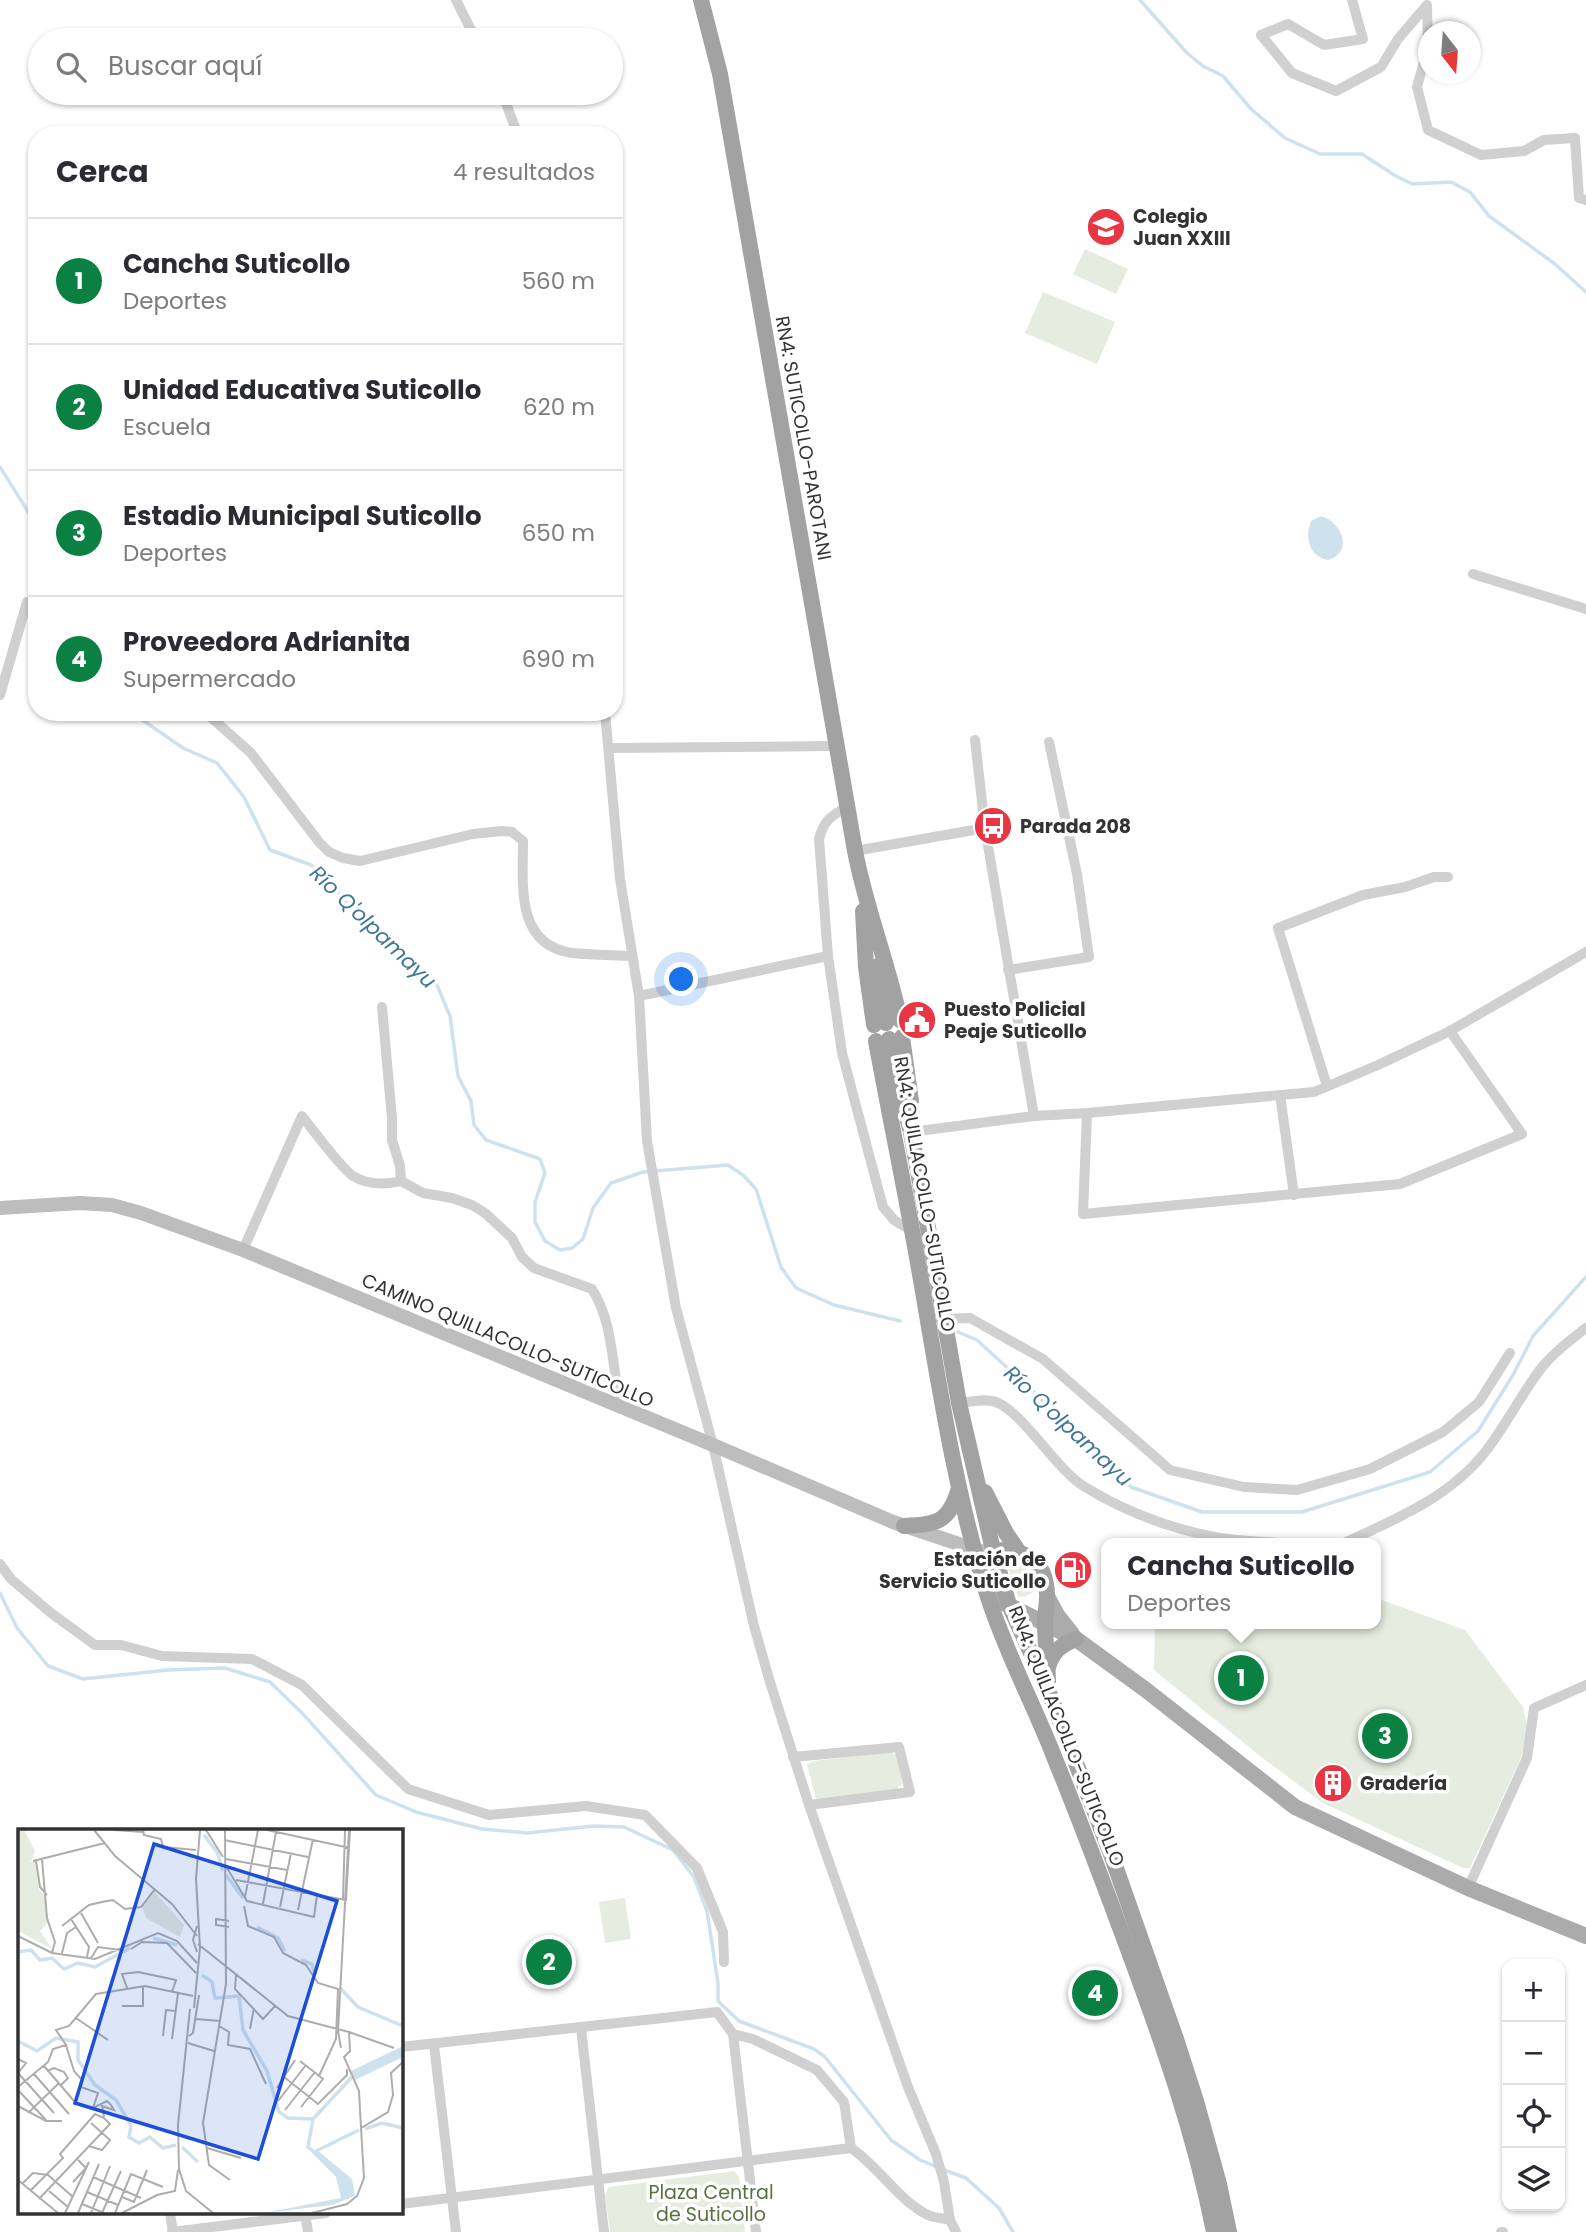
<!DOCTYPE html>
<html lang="es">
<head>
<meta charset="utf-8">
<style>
	:root { --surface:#fff; --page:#f7f7f7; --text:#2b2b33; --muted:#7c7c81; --line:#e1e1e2; --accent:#0b8043 }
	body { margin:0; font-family:Poppins,sans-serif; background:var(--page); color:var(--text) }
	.controls { position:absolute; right:21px; bottom:21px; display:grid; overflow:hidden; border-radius:14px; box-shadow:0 2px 5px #0004 }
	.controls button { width:63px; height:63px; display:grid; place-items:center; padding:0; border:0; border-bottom:2px solid var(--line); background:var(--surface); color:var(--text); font:35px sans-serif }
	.compass { position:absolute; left:1418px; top:21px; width:63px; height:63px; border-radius:50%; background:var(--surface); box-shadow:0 2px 5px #0004; rotate:163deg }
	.you { position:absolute; left:682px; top:980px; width:24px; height:24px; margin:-18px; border:5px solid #fff; border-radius:50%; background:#1a73e8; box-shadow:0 0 0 10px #1a73e833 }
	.badge { display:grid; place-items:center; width:46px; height:46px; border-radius:50%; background:var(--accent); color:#fff; font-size:23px; font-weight:700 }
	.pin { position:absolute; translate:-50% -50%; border:4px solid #fff; box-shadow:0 2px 7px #0006 }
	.popup { position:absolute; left:1101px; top:1538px; width:280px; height:91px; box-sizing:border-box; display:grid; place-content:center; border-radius:14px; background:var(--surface); filter:drop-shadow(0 2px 5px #0005); font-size:23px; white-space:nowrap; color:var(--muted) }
	.popup b { font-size:26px; color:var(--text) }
	.popup::after { content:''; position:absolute; left:50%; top:100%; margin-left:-14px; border:14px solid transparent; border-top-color:var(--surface) }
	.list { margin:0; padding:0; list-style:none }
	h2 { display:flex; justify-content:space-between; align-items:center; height:91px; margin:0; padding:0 28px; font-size:30px }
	h2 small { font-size:23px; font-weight:400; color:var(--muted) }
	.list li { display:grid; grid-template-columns:46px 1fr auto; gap:21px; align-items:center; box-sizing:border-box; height:126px; padding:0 28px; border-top:2px solid var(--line) }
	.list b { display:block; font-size:26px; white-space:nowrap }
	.list p { margin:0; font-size:23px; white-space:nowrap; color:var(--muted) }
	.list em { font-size:23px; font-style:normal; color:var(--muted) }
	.icon { flex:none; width:38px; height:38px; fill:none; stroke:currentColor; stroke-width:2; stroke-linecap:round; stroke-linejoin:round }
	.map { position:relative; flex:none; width:1586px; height:2232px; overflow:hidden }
	.search { position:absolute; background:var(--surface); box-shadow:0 2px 5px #0004; left:28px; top:28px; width:595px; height:77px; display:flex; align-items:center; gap:18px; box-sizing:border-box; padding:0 24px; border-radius:38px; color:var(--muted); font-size:26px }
	.panel { position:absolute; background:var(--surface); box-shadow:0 2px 5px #0004; left:28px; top:126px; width:595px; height:595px; border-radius:28px }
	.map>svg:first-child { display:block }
</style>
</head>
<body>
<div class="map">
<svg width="1586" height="2232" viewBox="0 0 1586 2232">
	<rect width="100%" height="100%" fill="#fff"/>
	<g fill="#e6ecdf">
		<path d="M1085 249 1128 269 1116 294 1073 274Z"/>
		<path d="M1043 292 1115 322 1097 364 1025 333Z"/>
		<path d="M1021 1561 1028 1562 1039 1581C1036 1592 1029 1597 1018 1597L1008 1568 1015 1562Z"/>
		<path d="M1376 1598 1465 1630 1523 1707 1528 1731 1520 1760 1470 1868H1463L1323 1803 1260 1756 1154 1670 1155 1624H1376Z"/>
		<path d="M891 1752 897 1755 902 1784 895 1791 816 1799 807 1765 813 1761Z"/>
		<path d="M625 1898 631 1939 605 1943 599 1902Z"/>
		<path d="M734 2171 739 2177 745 2232H610L605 2194 609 2187Z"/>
	</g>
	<path fill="#cee2ee" d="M1321 516C1342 522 1354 552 1328 560 1310 557 1304 538 1311 521Z"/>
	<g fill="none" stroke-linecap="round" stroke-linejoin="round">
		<g stroke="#cee2ee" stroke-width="3.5">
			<path d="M1140 0 1187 53 1203 66 1223 76 1251 109 1285 138 1320 154H1362L1394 175 1412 184 1451 182 1470 192 1489 216 1555 264 1586 292"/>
			<path d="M0 467 37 526"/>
			<path d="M136 712 141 719 183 748 217 763 244 797 270 850 311 865 329 880 356 916 403 952 437 985 450 1016 458 1076 471 1101 474 1125 486 1140 540 1159 545 1173 535 1202V1222L545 1241 560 1250 572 1248 583 1239 593 1208 611 1183 643 1172 728 1165 743 1175 756 1189 781 1267 796 1288 834 1305 900 1321"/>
			<path d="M958 1332 977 1340 1036 1394 1131 1487 1202 1512H1302L1430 1472 1478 1431 1513 1375 1533 1336 1586 1277"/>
			<path d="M0 1593 17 1628 48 1666 83 1679 168 1670 225 1668 270 1682 303 1714 376 1795 416 1812 482 1829 527 1833 594 1826 624 1827 673 1850 694 1877 707 1911 718 1983V2001L739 2021 814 2049 825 2057 891 2140 920 2160 937 2167"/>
			<path d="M944 2170 966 2178 999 2208 1013 2232"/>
		</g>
		<g stroke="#d0d0d0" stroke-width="10">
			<path d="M456 0 476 40"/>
			<path d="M1352 0 1363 39 1324 45 1288 24 1261 35 1292 73 1336 91 1381 67 1398 39 1427 5 1428 47 1417 87 1428 130 1481 155 1524 151 1544 140 1575 138 1579 198 1586 200"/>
			<path d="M502 93 518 135"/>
			<path d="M1473 574 1586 609"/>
			<path d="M0 695 27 602"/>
			<path d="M205 712 251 753 319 842 329 852 343 858 360 861 473 834 502 831 512 832 523 841C523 884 515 945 572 953 592 955 613 955 632 956"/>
			<path d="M605 712 620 879 639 996 647 1141 676 1308 713 1445 754 1626 770 1682 809 1805 908 2087 936 2154 944 2182 950 2220 956 2232"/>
			<path d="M975 740 985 828 1034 1116"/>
			<path d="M609 748 835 746"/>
			<path d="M848 806C831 816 824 820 819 839L828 956 842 1053 883 1207 894 1220 912 1231"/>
			<path d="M855 851 985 828"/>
			<path d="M1008 970 1089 957 1077 874 1049 742"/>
			<path d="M639 996 828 956"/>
			<path d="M382 1007 392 1118V1140L400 1166 401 1181"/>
			<path d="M1327 1086 1278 928 1363 895 1405 887 1434 877H1448"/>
			<path d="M1280 1095 1294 1195"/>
			<path d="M1087 1113 1083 1214 1400 1184 1522 1134 1450 1031"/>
			<path d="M911 1132 1034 1116 1087 1113 1314 1092 1378 1065 1450 1031 1586 952"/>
			<path d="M243 1250 302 1116C312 1129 342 1169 353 1176 368 1185 385 1185 401 1181L423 1193 452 1198 472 1205 485 1213 512 1238 522 1257 534 1268 592 1289C614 1323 612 1370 621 1409"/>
			<path d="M943 1319 970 1318 1043 1359 1170 1470 1244 1487 1297 1490 1370 1469 1443 1432 1479 1402 1510 1353"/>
			<path d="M959 1403C971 1402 985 1398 996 1402 1023 1412 1056 1470 1085 1487 1124 1511 1170 1528 1214 1537 1235 1541 1257 1541 1278 1543"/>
			<path d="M1344 1543C1396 1519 1449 1498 1486 1451 1505 1426 1520 1397 1539 1371 1552 1354 1569 1341 1586 1328"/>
			<path d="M0 1564 11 1579 51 1613 95 1645H121L162 1656 252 1659 302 1685 408 1789 489 1815 586 1806 645 1815 697 1868 723 1932 724 1962"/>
			<path d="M793 1757 899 1747 910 1792 809 1805"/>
			<path d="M1468 1888 1527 1758 1534 1708 1586 1685"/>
			<path d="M581 2028 604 2232"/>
			<path d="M733 2034 756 2232"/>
			<path d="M434 2045 456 2232"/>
			<path d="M401 2047 717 2012 733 2034 753 2039 817 2070 844 2102 851 2148"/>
			<path d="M401 2204 851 2148C878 2166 899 2201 928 2215 934 2218 943 2218 950 2220"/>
			<path d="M170 2213 173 2232"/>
			<path d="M305 2213 308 2232"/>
			<path d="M172 2232 326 2213"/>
			<path d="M1501 2232H1503"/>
		</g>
		<path stroke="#bdbdbd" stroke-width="14" d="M0 1208 80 1203 112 1205 141 1213 243 1250 713 1445 893 1522 959 1544 976 1552 981 1551"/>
		<g stroke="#ababab" stroke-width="16">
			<path d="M988 1595 1076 1639 1146 1690 1295 1807 1468 1888 1586 1936"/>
			<path d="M1047 1596 1057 1615 1072 1634"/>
		</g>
		<g stroke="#a2a2a2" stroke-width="16">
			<path d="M701 0 720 74 855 851C866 909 888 963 900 1020"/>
			<path d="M863 911 866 967 874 1025"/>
			<path d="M878 966 886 1023"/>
			<path d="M902 1037 911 1101"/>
			<path d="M889 1039 898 1085 911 1132 959 1403 993 1550 1009 1605 1048 1690 1112 1857 1176 2039 1196 2101 1219 2184 1229 2232"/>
			<path d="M876 1041C891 1123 908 1204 922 1286 940 1391 956 1496 988 1597 1006 1653 1034 1705 1055 1759 1081 1823 1105 1887 1129 1952 1163 2044 1195 2135 1214 2232"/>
			<path d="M985 1492 1006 1533 1019 1552"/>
			<path d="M904 1526C937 1524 949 1523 959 1488"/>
			<path d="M993 1550C1026 1549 1046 1560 1047 1595 1047 1605 1045 1614 1045 1623 1045 1643 1048 1663 1048 1684"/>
			<path d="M1048 1667C1053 1651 1061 1645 1076 1639"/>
		</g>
	</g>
	<defs>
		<g id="school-disc" transform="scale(2.0125)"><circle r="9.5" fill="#e93645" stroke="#fff"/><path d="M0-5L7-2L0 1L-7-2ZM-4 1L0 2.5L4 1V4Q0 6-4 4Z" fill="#fff"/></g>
		<g id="bus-disc" transform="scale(2.0125)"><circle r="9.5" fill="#e93645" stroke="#fff"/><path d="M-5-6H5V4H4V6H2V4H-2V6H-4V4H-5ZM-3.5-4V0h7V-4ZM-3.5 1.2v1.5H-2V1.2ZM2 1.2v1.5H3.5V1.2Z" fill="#fff"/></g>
		<g id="civic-disc" transform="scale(2.0125)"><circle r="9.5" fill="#e93645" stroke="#fff"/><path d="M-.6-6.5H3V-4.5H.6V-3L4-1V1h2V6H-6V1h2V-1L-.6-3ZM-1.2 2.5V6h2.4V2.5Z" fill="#fff"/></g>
		<g id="fuel-disc" transform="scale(2.0125)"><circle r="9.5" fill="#e93645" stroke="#fff"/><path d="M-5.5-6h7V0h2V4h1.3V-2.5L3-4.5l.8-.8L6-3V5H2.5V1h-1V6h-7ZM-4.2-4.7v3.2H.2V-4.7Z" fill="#fff"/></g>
		<g id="building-disc" transform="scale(2.0125)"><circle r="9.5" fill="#e93645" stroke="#fff"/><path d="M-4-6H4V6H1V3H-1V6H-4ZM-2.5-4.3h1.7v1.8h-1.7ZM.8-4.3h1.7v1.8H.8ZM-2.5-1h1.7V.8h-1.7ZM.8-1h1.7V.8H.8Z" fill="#fff"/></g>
	</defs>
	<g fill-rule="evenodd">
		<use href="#school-disc" x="1106" y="227"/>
		<use href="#bus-disc" x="993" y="826"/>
		<use href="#civic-disc" x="917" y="1020"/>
		<use href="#fuel-disc" x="1073" y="1570"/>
		<use href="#building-disc" x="1333" y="1783"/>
	</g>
	<g text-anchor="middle" stroke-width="7" stroke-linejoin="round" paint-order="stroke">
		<g font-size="19" font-weight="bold" fill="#333" stroke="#fff" text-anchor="start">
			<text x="1133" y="223">Colegio<tspan x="1133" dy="22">Juan XXIII</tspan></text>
			<text x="1020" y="833">Parada 208</text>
			<text x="944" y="1016">Puesto Policial<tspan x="944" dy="22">Peaje Suticollo</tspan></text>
			<text x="1046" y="1566" text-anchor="end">Estación de<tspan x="1046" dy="22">Servicio Suticollo</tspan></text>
			<text x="1360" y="1790">Gradería</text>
		</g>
		<g font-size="19" fill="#333" stroke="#fff">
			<text transform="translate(804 438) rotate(80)" y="7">RN4: SUTICOLLO-PAROTANI</text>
			<text transform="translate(925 1194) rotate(80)" y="7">RN4: QUILLACOLLO-SUTICOLLO</text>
			<text transform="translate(508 1340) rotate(23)" y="7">CAMINO QUILLACOLLO-SUTICOLLO</text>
			<text transform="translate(1067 1736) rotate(68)" y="7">RN4: QUILLACOLLO-SUTICOLLO</text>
		</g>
		<g font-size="19" fill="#56713e" stroke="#fff">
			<text x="711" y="2199">Plaza Central<tspan x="711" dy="22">de Suticollo</tspan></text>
		</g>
		<g font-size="21" font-style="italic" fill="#3d7698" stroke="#fff">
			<text transform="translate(373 927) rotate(44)" y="7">Río Q'olpamayu</text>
			<text transform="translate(1068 1426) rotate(43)" y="7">Río Q'olpamayu</text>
		</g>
	</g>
	<g transform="translate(18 1829)">
		<rect width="385" height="385" fill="#fff"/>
		<path d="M6 1 17 22 13 33H17L21 61 28 67 30 93 22 102 34 120 0 102V3ZM136 62 166 96 162 108 128 89 124 78Z" fill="#e6ecdf"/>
		<path d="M385 217V228L337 251 333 242ZM299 321 334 350 337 367 314 376 246 384 323 369 318 348 294 324Z" fill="#cee2ee"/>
		<path fill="none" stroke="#cee2ee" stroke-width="3.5" d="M186 6 199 23 205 42M208 46 225 69M239 98 260 109 267 122M135 109 159 116M0 123 13 121 22 131 34 129 46 140 60 134 77 138 112 119M283 131 294 135 297 146M184 146 194 153 197 169 221 167 225 201 249 242 261 283 270 289 295 290M322 159 340 178 385 197M0 212 19 222 38 209 60 213V231L77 256 98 271 113 297 111 308 121 314 132 308 145 319 158 316M347 300 364 294 385 299M164 318 180 333M296 323 341 301M300 326 290 318 295 290 334 248"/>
		<path fill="none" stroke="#adadad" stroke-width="2" d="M76 1 97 27 154 75 179 107M96 1 125 3M125 1 126 6 143 10 145 18 178 21M188 1 205 28M207 1 208 155 185 294 191 336 212 351M249 1 332 19M206 11 290 28M24 30 29 89 37 113 34 124M208 30 269 41M15 32 87 14M18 32 22 58 29 66M209 39 229 72 296 88 299 66M218 51 328 71 332 1M227 68 240 1M325 70 327 1M245 75 258 3M226 77 230 97 256 108 265 124 288 136 300 154 320 160 318 210 301 247M262 78 273 24M280 81 295 10M63 84 80 114M53 90 71 118 69 128M44 97 71 76 84 73 95 71 107 80 123 78 137 60M179 97 175 111 179 123M211 98 198 96V90L211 92M0 107 34 124 77 130 140 104 159 112 179 134M180 115 270 187 331 203 332 222 326 228 341 262 343 299 370 283 375 266 373 244 385 233M113 120 124 113 149 114 178 144M44 124 49 104 58 98M73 129 80 118 102 121M218 146 217 160 245 190 257 177M109 159 104 145 120 143 158 151 154 163M104 177H125V157M176 179 182 119 178 50 182 1M172 180 160 296 161 340 168 362 195 384M58 189 90 211M178 190 202 192M201 197 211 203 210 216 232 220 248 255M232 200 236 179M331 203 376 219M145 207 148 181 158 182M171 207 175 204 181 166M154 210 160 164M170 214 196 222M48 216 56 242 64 251 63 258 80 264 75 279 89 272 93 276 96 281 84 277 86 288M323 219 320 202 331 1M0 230 8 234 0 244M282 232 305 250 283 278M26 237 56 272M29 242 36 239 46 243 50 249 42 257M0 244 36 284M16 245 51 285M266 248 300 275 329 246V240M0 258 30 233 35 220 48 216 38 201 51 197 78 165 127 157 175 167M259 259 277 231M0 261 28 291M260 272 288 236M0 277 28 292H44M267 281 297 243M10 284 40 255M71 317 84 321 92 311 73 294M189 319 223 329M75 348 123 369M0 351 40 384M55 353 68 339 60 331M4 355 15 344 30 346 55 368M12 362 45 329 42 325 77 285 86 289 92 295 21 370M31 362 50 378M69 363 100 376M104 368 116 373 129 341M64 375 86 384M47 384 71 333M60 384 81 335M73 384 92 337M84 384 103 342M97 384 113 345 145 358M104 384 139 366 157 362 160 341M294 384 329 375 339 367 346 349 343 299"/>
		<path fill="#1d4ed8" fill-opacity="0.15" stroke="#1d4ed8" stroke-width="3.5" d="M136 15 319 72 240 330 57 274Z"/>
		<rect width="385" height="385" fill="none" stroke="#333" stroke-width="3.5"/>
	</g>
</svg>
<div class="controls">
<button>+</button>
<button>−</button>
<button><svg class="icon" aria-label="locate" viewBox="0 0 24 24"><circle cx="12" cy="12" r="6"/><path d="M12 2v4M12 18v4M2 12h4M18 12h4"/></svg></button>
<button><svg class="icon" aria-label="layers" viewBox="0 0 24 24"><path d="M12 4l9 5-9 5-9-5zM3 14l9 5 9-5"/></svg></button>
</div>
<svg class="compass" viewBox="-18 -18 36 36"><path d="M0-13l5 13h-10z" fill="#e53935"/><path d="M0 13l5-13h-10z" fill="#7c7c81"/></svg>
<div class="you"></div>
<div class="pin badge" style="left:1241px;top:1678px">1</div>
<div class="popup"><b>Cancha Suticollo</b>Deportes</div>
<div class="pin badge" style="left:549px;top:1962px">2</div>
<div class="pin badge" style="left:1385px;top:1736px">3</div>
<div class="pin badge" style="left:1095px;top:1993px">4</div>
<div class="search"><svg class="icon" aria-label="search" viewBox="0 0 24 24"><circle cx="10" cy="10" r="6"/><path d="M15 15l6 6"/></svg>Buscar aquí</div>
<section class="panel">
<h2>Cerca<small>4 resultados</small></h2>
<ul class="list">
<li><span class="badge">1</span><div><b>Cancha Suticollo</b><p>Deportes</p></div><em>560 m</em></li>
<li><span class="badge">2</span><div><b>Unidad Educativa Suticollo</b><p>Escuela</p></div><em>620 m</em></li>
<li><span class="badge">3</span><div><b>Estadio Municipal Suticollo</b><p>Deportes</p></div><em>650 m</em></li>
<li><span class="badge">4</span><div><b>Proveedora Adrianita</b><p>Supermercado</p></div><em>690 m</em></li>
</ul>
</section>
</div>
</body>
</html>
